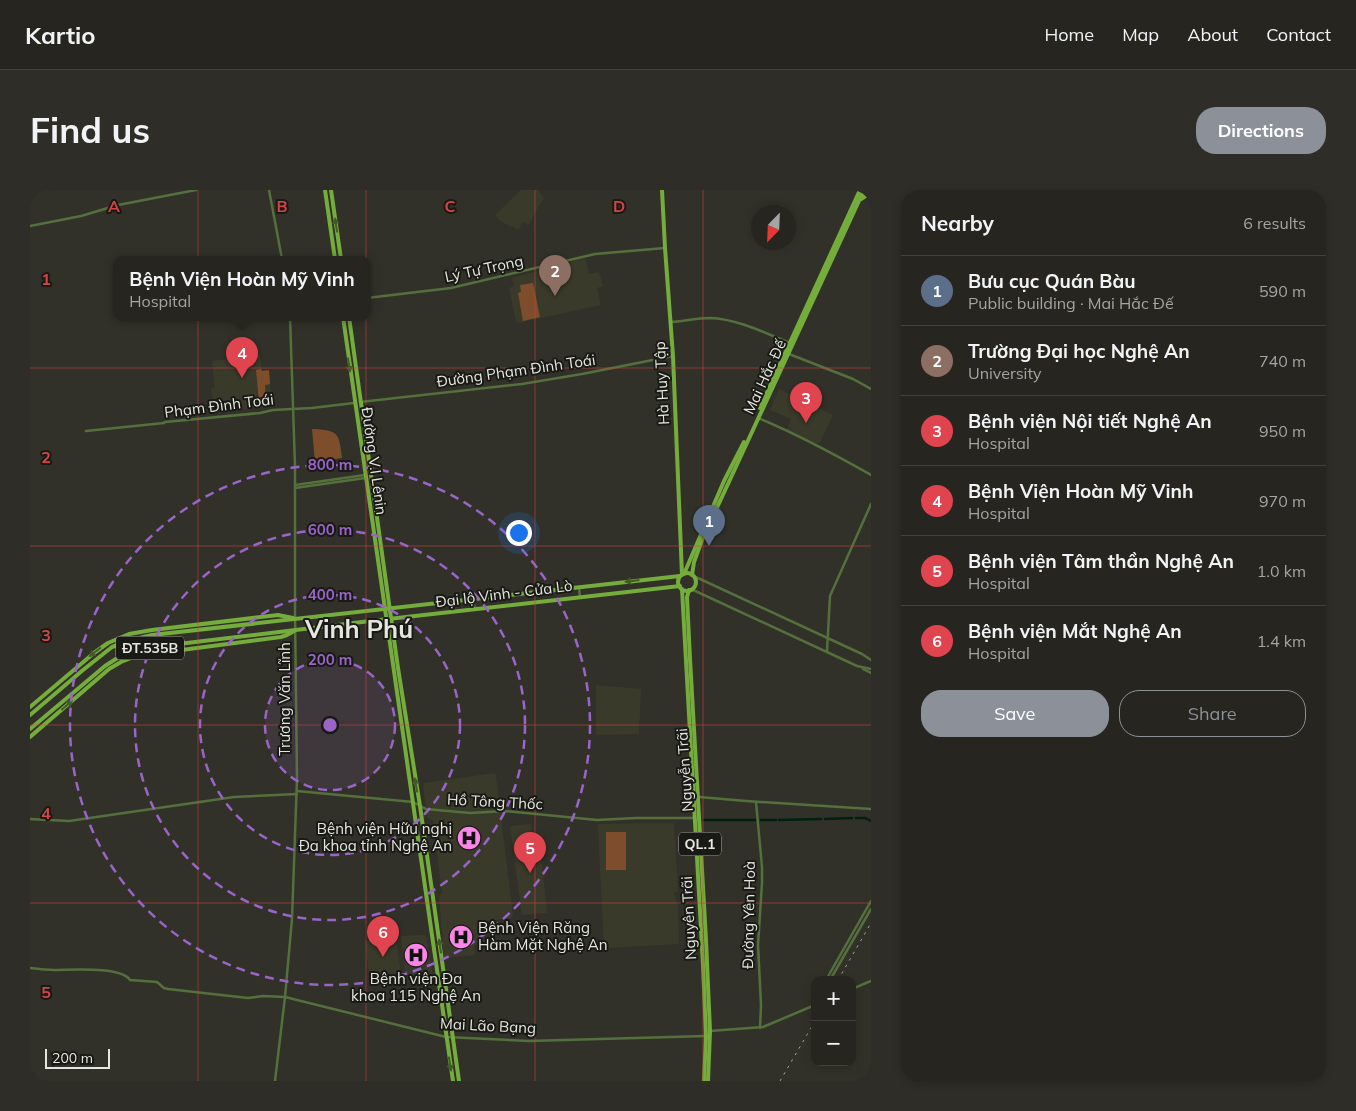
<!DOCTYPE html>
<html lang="en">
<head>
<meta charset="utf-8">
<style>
	:root { --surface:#26251f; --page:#2e2d28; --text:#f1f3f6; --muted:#a4a5a4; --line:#42423d; --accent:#8c9099 }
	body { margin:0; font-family:Mulish,sans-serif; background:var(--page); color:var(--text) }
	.controls { position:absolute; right:15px; bottom:15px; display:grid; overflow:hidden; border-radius:10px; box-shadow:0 2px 8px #0003 }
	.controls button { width:45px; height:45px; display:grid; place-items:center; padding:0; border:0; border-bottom:1px solid var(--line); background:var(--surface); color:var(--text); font:25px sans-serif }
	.compass { position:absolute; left:721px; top:15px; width:45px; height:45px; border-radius:50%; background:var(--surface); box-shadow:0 2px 8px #0003; rotate:203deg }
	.scale { position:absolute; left:15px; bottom:12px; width:65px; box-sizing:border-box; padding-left:5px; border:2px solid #e6e6e0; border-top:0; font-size:14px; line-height:18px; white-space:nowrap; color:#e6e6e0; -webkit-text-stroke:4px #191915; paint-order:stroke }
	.you { position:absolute; left:488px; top:342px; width:18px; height:18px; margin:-12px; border:4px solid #fff; border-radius:50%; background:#1a73e8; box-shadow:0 0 0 8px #1a73e833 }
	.badge { display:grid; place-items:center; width:32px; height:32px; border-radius:50%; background:var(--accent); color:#fff; font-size:16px; font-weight:700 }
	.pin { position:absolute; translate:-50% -41px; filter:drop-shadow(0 1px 2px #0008) }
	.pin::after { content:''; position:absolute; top:26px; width:18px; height:15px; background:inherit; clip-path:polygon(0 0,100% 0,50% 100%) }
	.popup { position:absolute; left:83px; top:66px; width:258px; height:65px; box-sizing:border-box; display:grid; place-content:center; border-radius:10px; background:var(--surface); filter:drop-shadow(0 1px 4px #0005); font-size:16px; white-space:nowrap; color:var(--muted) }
	.popup b { font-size:19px; color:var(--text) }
	.popup::after { content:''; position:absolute; left:50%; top:100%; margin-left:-10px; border:10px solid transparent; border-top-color:var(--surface) }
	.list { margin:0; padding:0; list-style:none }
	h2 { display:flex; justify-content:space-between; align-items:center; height:65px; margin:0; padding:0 20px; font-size:21px }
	h2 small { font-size:16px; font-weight:400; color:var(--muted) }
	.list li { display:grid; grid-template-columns:32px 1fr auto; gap:15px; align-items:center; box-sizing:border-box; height:70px; padding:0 20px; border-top:1px solid var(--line) }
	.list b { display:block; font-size:19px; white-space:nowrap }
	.list p { margin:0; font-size:16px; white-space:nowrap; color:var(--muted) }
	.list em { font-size:16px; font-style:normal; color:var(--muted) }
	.actions { display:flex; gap:10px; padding:15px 20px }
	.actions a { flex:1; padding:11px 0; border:1px solid var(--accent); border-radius:20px; text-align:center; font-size:18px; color:var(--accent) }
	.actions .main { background:var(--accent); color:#fff }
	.map { position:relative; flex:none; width:841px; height:891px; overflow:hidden; border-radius:20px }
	header { display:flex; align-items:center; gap:30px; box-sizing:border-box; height:70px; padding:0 25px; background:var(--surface); border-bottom:1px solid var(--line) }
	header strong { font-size:24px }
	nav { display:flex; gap:28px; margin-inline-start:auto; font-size:18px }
	.intro { display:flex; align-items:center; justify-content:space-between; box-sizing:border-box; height:120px; padding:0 30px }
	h1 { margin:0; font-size:35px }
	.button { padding:12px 22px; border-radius:20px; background:var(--accent); color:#fff; font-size:18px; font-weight:700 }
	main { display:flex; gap:30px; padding:0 30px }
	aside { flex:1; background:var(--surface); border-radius:20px; box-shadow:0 2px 8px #0003 }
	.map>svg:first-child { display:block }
</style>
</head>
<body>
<header>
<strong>Kartio</strong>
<nav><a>Home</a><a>Map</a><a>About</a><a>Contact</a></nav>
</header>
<div class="intro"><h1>Find us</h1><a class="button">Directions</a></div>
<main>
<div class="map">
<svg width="841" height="891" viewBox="0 0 841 891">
	<rect width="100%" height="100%" fill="#323129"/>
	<g fill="#3a3a2b">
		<path d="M491 0H508L514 8 504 24 499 35 492 32 489 40 470 31 466 26V24Z"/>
		<path d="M555 68 559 84 569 82 573 96 567 98 571 115 488 133 486 131 479 98 484 96 482 88Z"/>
		<path d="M230 165 232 181 239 180 242 216 184 223 181 198H185L182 171Z"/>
		<path d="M749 199 803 225 790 252 787 254 757 240 761 229 740 220Z"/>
		<path d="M566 495 611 499 609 544 566 545Z"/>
		<path d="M464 583 466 585 483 726 482 728 448 732 450 754 444 755 445 765 414 768 409 707 412 702 403 631 397 627 393 596 394 593Z"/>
		<path d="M644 633 648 702H644L648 717 649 754 574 758 568 634Z"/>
		<path d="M501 634 503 654 510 653 517 723 492 725 480 636Z"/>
		<path d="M394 745 396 746 403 785 394 786 375 785 371 746Z"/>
		<path d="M364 747 366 749 371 783 352 786 339 784 335 751Z"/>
	</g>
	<g fill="#7e4d2c">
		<path d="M503 93 510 127 493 131 488 103 491 102 490 95Z"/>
		<path d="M231 179 232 181 239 180 240 194 235 195V206H233L234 211H229L226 180Z"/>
		<path d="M282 239C309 240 309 243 312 268L285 272Z"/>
		<rect x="576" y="642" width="20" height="38"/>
	</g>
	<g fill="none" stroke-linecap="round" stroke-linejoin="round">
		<g stroke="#002111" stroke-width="2.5">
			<path d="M826 628H835L841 631"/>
			<path d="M795 629 822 628"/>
			<path d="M674 630H725"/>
			<path d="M731 630H746"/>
			<path d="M749 630 791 629"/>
		</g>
		<g stroke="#54703c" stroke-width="2.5">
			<path d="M239 0 252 69"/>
			<path d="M0 36 51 26 88 15 166 0"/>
			<path d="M337 108 421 98 565 64 635 58"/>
			<path d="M641 132C654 131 667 128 680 128 708 129 735 143 760 153"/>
			<path d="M759 164 823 189 841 199"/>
			<path d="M330 212 492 194 552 184 643 166"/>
			<path d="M728 228C767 244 804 264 841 285"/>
			<path d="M56 241 134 233 135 232 230 223 243 220 282 218 324 213"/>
			<path d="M265 295 335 285"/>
			<path d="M265 298 335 288"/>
			<path d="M663 386 670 389 832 464 841 470"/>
			<path d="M549 397 550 407"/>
			<path d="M661 399 827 476 841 479"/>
			<path d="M443 409 445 419"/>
			<path d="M797 461 800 406 841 314"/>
			<path d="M833 479 841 483"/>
			<path d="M267 601 383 612 396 619 440 623 475 621 567 630 606 628H664"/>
			<path d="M669 607 716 611 841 619"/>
			<path d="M726 612 732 677V693L728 755 731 815 730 838"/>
			<path d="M0 629 39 631 204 607 267 604"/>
			<path d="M0 778C8 779 16 780 24 780 41 780 91 776 100 790L127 792 134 798 138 799 218 808 233 806 255 807 416 847 499 851 676 846"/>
			<path d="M796 790 841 711"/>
			<path d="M800 790 841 719"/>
			<path d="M822 799 841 791"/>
			<path d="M784 816 783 811 785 809"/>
			<path d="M680 841 733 837 785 815"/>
			<path d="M245 891 255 807 262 729 267 589 265 423V276L260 127"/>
		</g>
		<g stroke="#74ad3b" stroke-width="4">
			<path d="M295 0 305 69"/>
			<path d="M301 0 311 69"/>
			<path d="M632 0 635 58 643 166 652 385"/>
			<path d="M831 9 837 5 841 4"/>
			<path d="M313 127 423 891"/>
			<path d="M319 127 368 478 390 616 429 891"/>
			<path d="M730 218 830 0"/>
			<circle cx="657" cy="392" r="9"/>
			<path d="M654 384 694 291 714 252"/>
			<path d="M662 385 664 372 672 350 834 0"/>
			<path d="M652 399 673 775 676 846 674 891"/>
			<path d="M659 400 657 407 660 469 676 750 680 841 678 891"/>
			<path d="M0 517 64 463 78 453 99 444 122 440 248 425 263 428"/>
			<path d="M0 525 53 480 82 457 101 450 122 445 650 386"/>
			<path d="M0 539 75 476 89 467 104 461 123 457 332 432 650 396"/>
			<path d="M0 547 79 479 91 472 106 466 251 447 257 445 264 441"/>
		</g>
		<g stroke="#a2a29b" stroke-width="1" stroke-dasharray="2.5 5" stroke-linecap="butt">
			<path d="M808 790 841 733"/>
			<path d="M750 891 785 831"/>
		</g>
	</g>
	<defs><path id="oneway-solid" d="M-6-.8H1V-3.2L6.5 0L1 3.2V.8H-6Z" transform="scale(1.25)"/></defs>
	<g fill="#425c26">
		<use href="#oneway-solid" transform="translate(306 35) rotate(-98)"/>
		<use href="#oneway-solid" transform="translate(319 175) rotate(82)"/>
		<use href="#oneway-solid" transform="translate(602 391) rotate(173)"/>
		<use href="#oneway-solid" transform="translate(65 462) rotate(143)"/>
		<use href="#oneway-solid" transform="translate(37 515) rotate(-41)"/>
		<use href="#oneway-solid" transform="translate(386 595) rotate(-99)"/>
		<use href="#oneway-solid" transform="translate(410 756) rotate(-98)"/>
		<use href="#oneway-solid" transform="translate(420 874) rotate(81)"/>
	</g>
	<path fill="none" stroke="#d84444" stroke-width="1" stroke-opacity="0.55" d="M168 0V891M336 0V891M505 0V891M673 0V891M0 178H841M0 356H841M0 535H841M0 713H841"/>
	<circle cx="300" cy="535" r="65" fill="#9b64c9" fill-opacity=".12"/>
	<g fill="none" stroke="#9b64c9" stroke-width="2.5" stroke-dasharray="9 6">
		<circle cx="300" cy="535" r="65"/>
		<circle cx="300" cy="535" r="130"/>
		<circle cx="300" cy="535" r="195"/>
		<circle cx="300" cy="535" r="260"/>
	</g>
	<defs>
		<g id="hospital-disc" transform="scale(1.25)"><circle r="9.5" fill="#fa87e7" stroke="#191915"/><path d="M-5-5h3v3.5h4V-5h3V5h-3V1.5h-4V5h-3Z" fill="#111"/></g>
	</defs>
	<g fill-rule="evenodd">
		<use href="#hospital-disc" x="439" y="648"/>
		<use href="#hospital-disc" x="431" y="747"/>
		<use href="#hospital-disc" x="386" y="765"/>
	</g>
	<g text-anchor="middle" stroke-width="4" stroke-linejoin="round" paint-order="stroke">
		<g fill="#191915" stroke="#a8a8a3" stroke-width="1">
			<rect x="86" y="446.5" width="68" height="23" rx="4"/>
			<rect x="649" y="642.5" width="42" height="23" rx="4"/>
		</g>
		<g font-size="14" font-weight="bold" fill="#e6e6e0">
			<text x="120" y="463">ĐT.535B</text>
			<text x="670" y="659">QL.1</text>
		</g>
		<g font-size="15" fill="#e6e6e0" stroke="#191915">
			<text transform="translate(454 79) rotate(-12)" y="5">Lý Tự Trọng</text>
			<text transform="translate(486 181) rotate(-8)" y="5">Đường Phạm Đình Toái</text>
			<text transform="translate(735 187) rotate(-65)" y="5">Mai Hắc Đế</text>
			<text transform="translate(632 193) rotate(-93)" y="5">Hà Huy Tập</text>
			<text transform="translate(189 216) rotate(-7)" y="5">Phạm Đình Toái</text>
			<text transform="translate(344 271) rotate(82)" y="5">Đường V.I Lênin</text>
			<text transform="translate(474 404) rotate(-7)" y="5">Đại lộ Vinh - Cửa Lò</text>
			<text transform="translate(255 509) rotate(-90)" y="5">Trương Văn Lĩnh</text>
			<text transform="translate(655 580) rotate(-94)" y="5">Nguyễn Trãi</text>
			<text transform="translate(465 612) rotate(3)" y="5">Hồ Tông Thốc</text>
			<text transform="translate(719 725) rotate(-89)" y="5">Đường Yên Hoà</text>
			<text transform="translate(659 728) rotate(-93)" y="5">Nguyên Trãi</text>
			<text transform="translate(458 836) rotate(3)" y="5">Mai Lão Bạng</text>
		</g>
		<g font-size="15" fill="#e6e6e0" stroke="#191915" text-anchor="end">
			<text x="422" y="644">Bệnh viện Hữu nghị<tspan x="422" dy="17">Đa khoa tỉnh Nghệ An</tspan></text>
			<text x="448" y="743" text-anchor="start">Bệnh Viện Răng<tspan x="448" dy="17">Hàm Mặt Nghệ An</tspan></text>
			<text x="386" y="794" text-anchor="middle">Bệnh viện Đa<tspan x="386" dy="17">khoa 115 Nghệ An</tspan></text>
		</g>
		<g font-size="25" font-weight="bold" fill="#e6e6e0" stroke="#191915">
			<text x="329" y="448">Vinh Phú</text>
		</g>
	</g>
	<g font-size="16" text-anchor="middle" font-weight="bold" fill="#d84444" stroke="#191915" stroke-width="4" stroke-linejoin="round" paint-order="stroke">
		<text x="84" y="22">A</text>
		<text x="252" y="22">B</text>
		<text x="420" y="22">C</text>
		<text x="589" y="22">D</text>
		<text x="16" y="95">1</text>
		<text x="16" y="273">2</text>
		<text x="16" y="451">3</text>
		<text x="16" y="629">4</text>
		<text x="16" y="808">5</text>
	</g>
	<circle cx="300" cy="535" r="8" fill="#9b64c9" stroke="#191915" stroke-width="2.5"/>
	<g font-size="15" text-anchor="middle" font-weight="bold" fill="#9b64c9" stroke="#191915" stroke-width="4" stroke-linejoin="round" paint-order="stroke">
		<text x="300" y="280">800 m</text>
		<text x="300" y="345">600 m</text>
		<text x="300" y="410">400 m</text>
		<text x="300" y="475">200 m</text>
	</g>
</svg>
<div class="controls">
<button>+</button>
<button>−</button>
</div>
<svg class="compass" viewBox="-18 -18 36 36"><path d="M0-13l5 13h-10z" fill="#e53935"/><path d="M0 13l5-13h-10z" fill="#a4a5a4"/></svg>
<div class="scale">200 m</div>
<div class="you"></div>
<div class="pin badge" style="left:679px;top:356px;background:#5c6f8a">1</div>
<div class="pin badge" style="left:525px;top:106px;background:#8d6e63">2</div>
<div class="pin badge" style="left:776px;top:233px;background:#e0444e">3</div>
<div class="pin badge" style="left:212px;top:188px;background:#e0444e">4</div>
<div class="popup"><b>Bệnh Viện Hoàn Mỹ Vinh</b>Hospital</div>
<div class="pin badge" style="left:500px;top:683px;background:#e0444e">5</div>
<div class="pin badge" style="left:353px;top:767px;background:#e0444e">6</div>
</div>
<aside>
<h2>Nearby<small>6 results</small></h2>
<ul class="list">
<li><span class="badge" style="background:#5c6f8a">1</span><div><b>Bưu cục Quán Bàu</b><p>Public building · Mai Hắc Đế</p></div><em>590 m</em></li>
<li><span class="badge" style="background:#8d6e63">2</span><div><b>Trường Đại học Nghệ An</b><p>University</p></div><em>740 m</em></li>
<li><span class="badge" style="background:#e0444e">3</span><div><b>Bệnh viện Nội tiết Nghệ An</b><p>Hospital</p></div><em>950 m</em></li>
<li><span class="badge" style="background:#e0444e">4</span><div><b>Bệnh Viện Hoàn Mỹ Vinh</b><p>Hospital</p></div><em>970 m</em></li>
<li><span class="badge" style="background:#e0444e">5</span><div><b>Bệnh viện Tâm thần Nghệ An</b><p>Hospital</p></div><em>1.0 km</em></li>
<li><span class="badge" style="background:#e0444e">6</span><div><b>Bệnh viện Mắt Nghệ An</b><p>Hospital</p></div><em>1.4 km</em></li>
</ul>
<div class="actions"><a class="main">Save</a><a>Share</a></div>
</aside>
</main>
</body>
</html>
